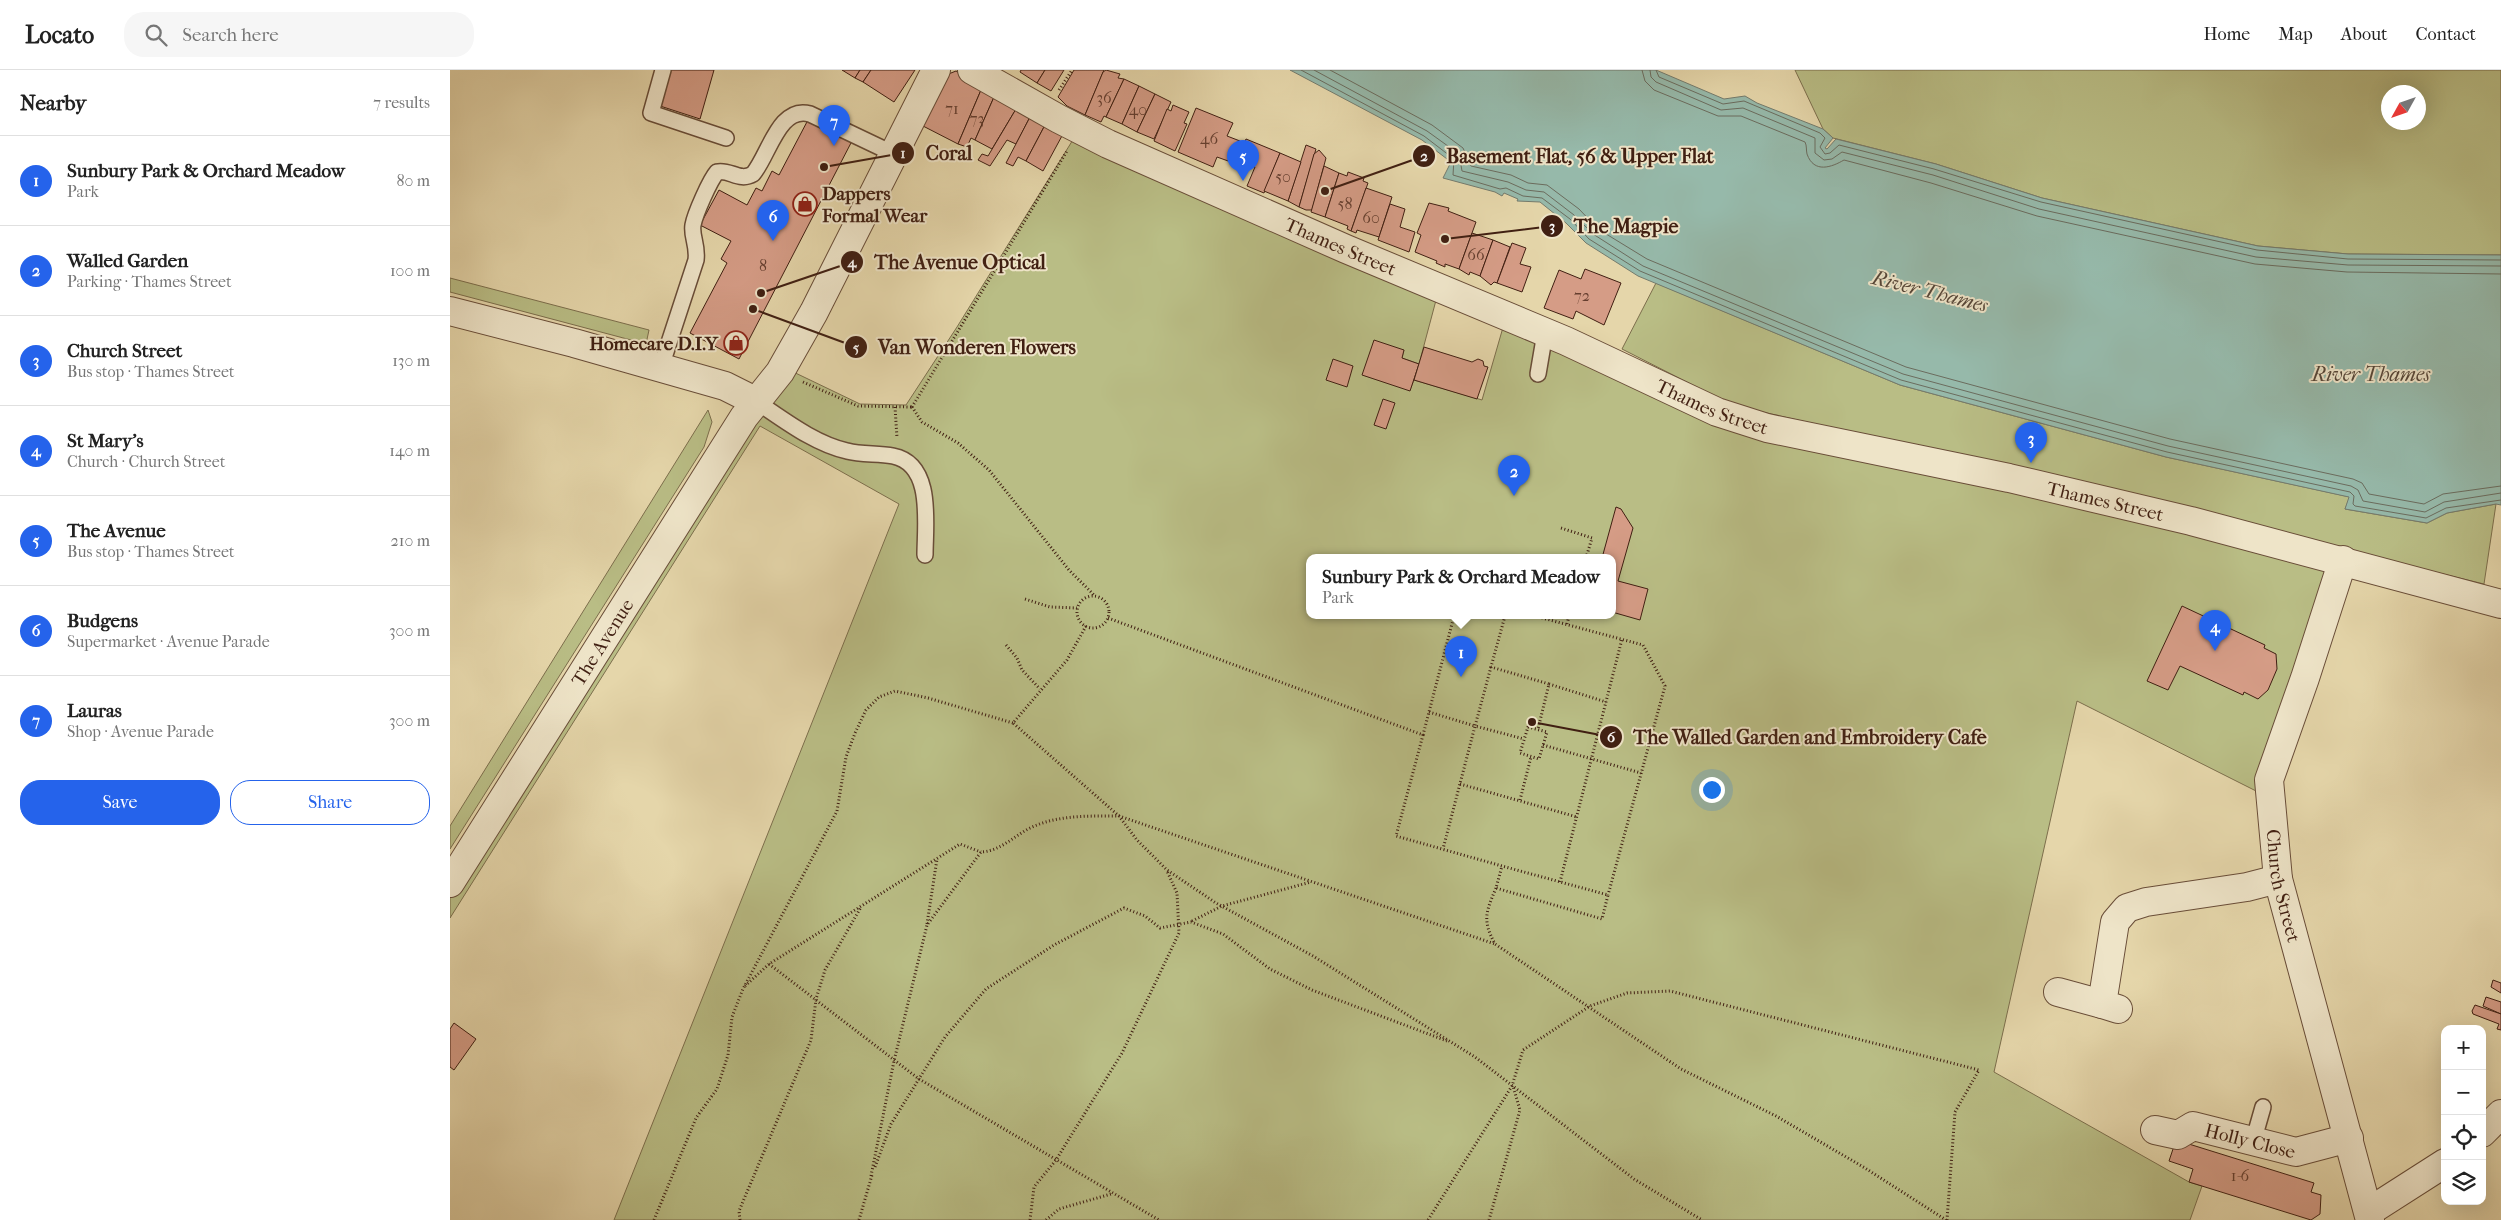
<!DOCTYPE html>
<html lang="en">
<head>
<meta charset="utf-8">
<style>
	:root { --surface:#fff; --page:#f6f6f6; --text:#222; --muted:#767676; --line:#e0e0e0; --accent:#2563eb }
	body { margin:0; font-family:"IM FELL French Canon",serif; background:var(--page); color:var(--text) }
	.controls { position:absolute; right:15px; bottom:15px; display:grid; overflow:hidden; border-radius:10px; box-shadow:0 5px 20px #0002 }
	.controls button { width:45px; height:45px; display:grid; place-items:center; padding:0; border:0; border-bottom:1px solid var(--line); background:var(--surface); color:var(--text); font:25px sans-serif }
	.compass { position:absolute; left:1931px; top:15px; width:45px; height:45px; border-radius:50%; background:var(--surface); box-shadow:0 5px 20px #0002; rotate:230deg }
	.you { position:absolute; left:1261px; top:719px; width:18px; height:18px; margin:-12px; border:4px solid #fff; border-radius:50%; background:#1a73e8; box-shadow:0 0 0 8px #1a73e833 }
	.badge { display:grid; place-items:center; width:32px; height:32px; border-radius:50%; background:var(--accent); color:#fff; font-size:16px; font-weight:700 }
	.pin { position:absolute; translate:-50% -41px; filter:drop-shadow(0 1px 2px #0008) }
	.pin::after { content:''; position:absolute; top:26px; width:18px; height:15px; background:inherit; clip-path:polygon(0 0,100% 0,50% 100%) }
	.popup { position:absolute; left:856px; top:484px; width:310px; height:65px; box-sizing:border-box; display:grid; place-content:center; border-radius:10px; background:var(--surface); filter:drop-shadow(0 1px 4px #0005); font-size:16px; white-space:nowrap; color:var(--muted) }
	.popup b { font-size:19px; color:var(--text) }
	.popup::after { content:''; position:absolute; left:50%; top:100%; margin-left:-10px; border:10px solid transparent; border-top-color:var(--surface) }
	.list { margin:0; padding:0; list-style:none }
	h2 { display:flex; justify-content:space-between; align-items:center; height:65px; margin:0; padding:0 20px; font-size:21px }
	h2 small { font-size:16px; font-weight:400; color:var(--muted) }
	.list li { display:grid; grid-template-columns:32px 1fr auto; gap:15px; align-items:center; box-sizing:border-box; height:90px; padding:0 20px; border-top:1px solid var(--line) }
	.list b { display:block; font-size:19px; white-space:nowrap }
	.list p { margin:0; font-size:16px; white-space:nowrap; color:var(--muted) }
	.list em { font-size:16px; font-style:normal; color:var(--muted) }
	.actions { display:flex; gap:10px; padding:15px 20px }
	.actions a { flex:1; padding:11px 0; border:1px solid var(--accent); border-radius:20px; text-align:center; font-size:18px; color:var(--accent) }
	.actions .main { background:var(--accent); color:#fff }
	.icon { flex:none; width:28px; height:28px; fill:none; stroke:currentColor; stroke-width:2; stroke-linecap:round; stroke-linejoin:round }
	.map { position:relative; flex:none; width:2051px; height:1150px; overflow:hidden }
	header { display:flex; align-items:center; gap:30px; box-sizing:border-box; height:70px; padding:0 25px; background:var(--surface); border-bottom:1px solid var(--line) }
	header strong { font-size:24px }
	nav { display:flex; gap:28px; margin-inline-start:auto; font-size:18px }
	.search { width:350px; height:45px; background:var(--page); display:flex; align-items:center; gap:12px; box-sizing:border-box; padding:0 18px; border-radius:20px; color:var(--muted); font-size:19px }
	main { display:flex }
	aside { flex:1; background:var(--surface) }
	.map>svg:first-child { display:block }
</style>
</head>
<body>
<header>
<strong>Locato</strong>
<div class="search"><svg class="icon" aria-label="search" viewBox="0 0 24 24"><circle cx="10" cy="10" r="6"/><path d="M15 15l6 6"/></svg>Search here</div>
<nav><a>Home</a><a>Map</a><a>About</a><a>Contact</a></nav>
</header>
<main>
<aside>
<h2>Nearby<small>7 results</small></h2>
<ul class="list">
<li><span class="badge">1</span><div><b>Sunbury Park &amp; Orchard Meadow</b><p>Park</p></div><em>80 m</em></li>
<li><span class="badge">2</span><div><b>Walled Garden</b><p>Parking · Thames Street</p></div><em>100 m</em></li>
<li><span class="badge">3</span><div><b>Church Street</b><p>Bus stop · Thames Street</p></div><em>130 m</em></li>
<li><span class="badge">4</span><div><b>St Mary's</b><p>Church · Church Street</p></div><em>140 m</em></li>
<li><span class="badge">5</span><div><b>The Avenue</b><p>Bus stop · Thames Street</p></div><em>210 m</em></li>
<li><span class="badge">6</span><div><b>Budgens</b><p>Supermarket · Avenue Parade</p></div><em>300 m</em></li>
<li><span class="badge">7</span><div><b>Lauras</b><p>Shop · Avenue Parade</p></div><em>300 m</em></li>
</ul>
<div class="actions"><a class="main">Save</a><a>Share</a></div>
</aside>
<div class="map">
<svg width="2051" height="1150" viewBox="0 0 2051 1150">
	<rect width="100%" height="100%" fill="#e5d6aa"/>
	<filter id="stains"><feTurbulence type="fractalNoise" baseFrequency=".004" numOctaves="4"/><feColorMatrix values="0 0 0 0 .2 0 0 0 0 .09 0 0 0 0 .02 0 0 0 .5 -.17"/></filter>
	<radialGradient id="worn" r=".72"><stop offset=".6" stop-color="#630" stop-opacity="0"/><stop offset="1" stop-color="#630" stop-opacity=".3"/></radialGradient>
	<g fill="#b9bd85" stroke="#7c6e4c" fill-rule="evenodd">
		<path d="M1345 0H2051V185L1898 184 1808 176 1592 128 1486 94 1383 68 1373 59ZM1938 22H1968V52H1938Z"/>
		<path d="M629 60 989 219 969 294 952 288 954 280 913 305 960 320 964 310 1032 330 1056 247 1267 342 1893 490 1820 728 1627 631 1544 1002 1739 1112 1752 1116 1740 1150H164L449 434 310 356 0 848V826L333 297 410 334 456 335 507 257ZM860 488H1162V546H860Z"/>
		<path d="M0 208 199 260 196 274 0 222Z"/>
		<path d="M1206 213 1450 315 1716 387 1900 427 1895 439 1977 453 1997 443 2046 434 2034 514 1561 399 1282 335 1172 279Z"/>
		<path d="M258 340 262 352 254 377 0 779V756Z"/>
	</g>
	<path fill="#96b9aa" stroke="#747b6d" d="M840 0H1206L1274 29 1295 26 1307 33 1373 59 1383 68 1375 78 1377 79 1386 69 1486 94 1592 128 1808 176 1898 184 2051 185V435L2046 434 1997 443 1977 453 1895 439 1899 427 1716 387 1450 315 1188 206 1136 173 1116 153 1090 132 1067 131 1068 129 1054 123 1052 126 1045 122 993 108 1001 92 972 70Z"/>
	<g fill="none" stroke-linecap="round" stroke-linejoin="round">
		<g stroke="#6b6c5e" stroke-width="1">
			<path d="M851 0 974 66 1004 89 1003 105 1050 119 1056 118 1073 126 1092 128 1120 149 1139 169 1190 201 1451 310 1717 382 1900 422 1904 426 1903 434 1905 436 1976 448 1996 438 2051 430"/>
			<path d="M864 0 977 61 1009 84 1012 101 1058 112 1076 120 1094 122 1124 145 1143 164 1193 196 1453 304 1718 376 1901 416 1908 420 1913 431 1975 442 1994 432 2051 423"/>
			<path d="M880 0 982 55 1013 78 1021 96 1061 105 1078 113 1097 115 1129 139 1148 159 1197 189 1456 297 1720 369 1903 409 1912 413 1919 424 1974 434 1993 424 2051 416"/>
			<path d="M1192 0 1195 11 1204 20 1268 46H1291L1355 72C1357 76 1356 80 1357 84 1364 104 1382 97 1394 90L1481 113 1587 146 1805 194 1897 202 2051 204"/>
			<path d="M1200 0 1201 7 1206 12 1271 40 1293 38 1365 68V83L1374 90 1382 89 1392 82 1483 105 1589 139 1806 187 1898 195 2051 196"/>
			<path d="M1206 0 1209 7 1273 34 1294 31 1370 63 1375 68 1370 77 1375 84 1380 83 1389 75 1484 99 1591 132 1807 180 1898 189 2051 190"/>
		</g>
	</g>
	<g fill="#d59c86" stroke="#401f12">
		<path d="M213 0H264L250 49 204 34Z"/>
		<path d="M392 0H410L405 8Z"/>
		<path d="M410 0H421L413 12 405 8Z"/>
		<path d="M421 0H465L444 32 413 12Z"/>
		<path d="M571 0H595L587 13 570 2Z"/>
		<path d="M595 0H614L601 21 587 13Z"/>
		<path d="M624 0H654L635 45 617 36 608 27Z"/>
		<path d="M656 0 670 4 668 8 674 9 656 47 654 46 651 52 635 45 653 2Z"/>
		<path d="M506 1 521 9 531 20 508 74 473 56 496 5Z"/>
		<path d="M674 9 689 16 672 54 656 47Z"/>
		<path d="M689 16 705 24 687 62 672 54Z"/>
		<path d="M531 20 544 27 525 70 521 68 517 77 508 74Z"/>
		<path d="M705 24 721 32 704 69 687 62Z"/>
		<path d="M544 27 566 39 542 79 525 70Z"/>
		<path d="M723 35 739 42 734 53 737 54 725 81 704 71 717 39 721 41Z"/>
		<path d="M746 38 783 53 777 66 790 71 781 92 767 87 763 97 728 82Z"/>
		<path d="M566 39 580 47 566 74 557 70 540 96 528 90 532 84 538 86Z"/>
		<path d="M580 47 595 55 576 91 568 87 563 96 556 93Z"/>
		<path d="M359 48 402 71 289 289 240 263 277 193 271 189 281 171 250 155 269 120 297 135 306 118 312 121 322 101 329 105Z"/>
		<path d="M595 55 613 64 593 101 576 91Z"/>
		<path d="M796 69 830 83 814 123 797 116 805 97 787 89Z"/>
		<path d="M856 75 866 79 849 137 838 131Z"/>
		<path d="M869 80 876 88 862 140H856L849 137 864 84Z"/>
		<path d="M830 83 851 92 838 131 814 121Z"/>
		<path d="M874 96 889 103 875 147 861 142Z"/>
		<path d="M898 102 914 108 913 111 918 113 901 161 897 159 898 156 875 147 889 103 897 106Z"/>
		<path d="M916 118 942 127 929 167 907 160 906 163 901 161Z"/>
		<path d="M979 133 999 138 998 141 1026 152 1009 199 995 194V197L986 193 987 191 965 182 971 165 967 163Z"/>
		<path d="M940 134 955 139 950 157 965 162 959 182 928 170Z"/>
		<path d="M1022 163 1043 170 1030 206 1020 202 1019 205 1009 199Z"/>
		<path d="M1043 170 1060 177 1047 213 1044 212 1041 215 1030 206Z"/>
		<path d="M1062 173 1076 178 1070 194 1081 197 1072 222 1047 213Z"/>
		<path d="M1135 199 1171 213 1154 255 1126 241 1123 249 1094 238 1109 200 1131 209Z"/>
		<path d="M924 270 954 280 952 288 969 294 960 321 912 305Z"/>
		<path d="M974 277 1022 292 1028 289 1033 291 1034 296 1038 297 1027 329 964 310Z"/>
		<path d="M883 289 903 296 897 317 876 310Z"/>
		<path d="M933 329 945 333 936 359 924 355Z"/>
		<path d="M1166 437 1171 439 1183 458 1168 511 1198 519 1190 550 1162 542V488H1152Z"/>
		<path d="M1732 536 1815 575 1814 578 1826 584 1827 599 1818 620 1808 629 1794 622 1793 625 1730 596 1718 620 1697 611Z"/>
		<path d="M2043 910 2051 913V923L2041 917Z"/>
		<path d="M2036 927 2051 932V944L2033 936Z"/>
		<path d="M2025 935 2051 944V960L2047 959 2049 954 2023 944 2022 941Z"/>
		<path d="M4 953 26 969 4 1000 0 997V959Z"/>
		<path d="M1726 1070 1864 1113 1861 1122 1871 1125 1870 1144 1861 1150 1739 1112 1743 1099 1719 1091Z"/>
	</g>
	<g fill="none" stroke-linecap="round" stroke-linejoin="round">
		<g stroke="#694d38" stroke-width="18">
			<g id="service">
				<path d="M213 0 201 43 276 68"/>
				<path d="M211 297 246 190C248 175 241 166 243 155 245 144 260 110 267 102 280 99 289 112 303 104 319 85 329 35 360 44L442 83"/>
				<path d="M1088 304 1095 263"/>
				<path d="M307 332C334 350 365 374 397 381 412 385 428 383 443 386 484 394 475 454 475 485"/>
				<path d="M1803 1072 1813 1037"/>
			</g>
		</g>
		<g stroke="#694d38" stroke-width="30">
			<g id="minor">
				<path d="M0 241 124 273 275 316 307 332"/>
				<path d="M1608 922 1652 934"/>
				<path d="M1668 939 1652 934 1665 852 1677 838 1696 832 1797 817 1828 809"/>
				<path id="s1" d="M1705 1060 1728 1065 1743 1056 1846 1082 1899 1068"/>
			</g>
		</g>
		<g stroke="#694d38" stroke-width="30">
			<g id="tertiary">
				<path id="s2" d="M522 0 609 49 658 74 896 179 1116 271 1267 342 1317 358 1559 408 1741 451 2051 534"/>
				<path id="s3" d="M1893 490 1855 608 1819 710 1828 809 1920 1150"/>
				<path id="s4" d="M0 813 294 347 330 302 364 242 486 0"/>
				<path d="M2032 1063 2051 1044"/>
				<path d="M1920 1141 1995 1093"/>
			</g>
		</g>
		<g stroke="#401f12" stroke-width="3" stroke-dasharray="1 2.5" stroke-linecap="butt">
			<path d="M609 20 622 0"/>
			<path d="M353 312 408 336 462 337"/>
			<path d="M445 337 447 368"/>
			<path d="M462 337 617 81"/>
			<path d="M462 337 472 352 508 373 539 400 619 500 645 526"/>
			<path d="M1111 458 1142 468 1136 488"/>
			<circle cx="643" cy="542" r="16"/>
			<path d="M575 529 600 537 627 538"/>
			<path d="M1055 546 1041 597 1099 614 1088 659"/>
			<path d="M1085 546 1193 575 1215 616 1158 825"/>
			<path d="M658 548 973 665 946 766 1052 796 1046 818 1152 849 1158 825 1052 796"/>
			<path d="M1117 554 1119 546"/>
			<path d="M636 556 617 590 563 653 669 746 687 770 717 800 766 833 863 886 1025 987 1184 1109 1252 1150"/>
			<path d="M556 575 567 588 572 600 590 619"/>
			<path d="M1041 597 1025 656 1074 669"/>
			<path d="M1099 614 1156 632"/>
			<path d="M979 642 1025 656 993 779"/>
			<path d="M1078 657 1097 662 1089 689 1070 683Z"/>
			<path d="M973 665 1004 546"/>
			<path d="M1093 675 1191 703"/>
			<path d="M1010 714 1127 747"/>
			<path d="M1070 730 1081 687"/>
			<path d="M1110 812 1172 569"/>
			<path d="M1046 818C1036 842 1032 850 1045 874L1231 999 1326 1046 1415 1098 1496 1150"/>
			<path d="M742 851 772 836 861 812"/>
			<path d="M477 854 487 789"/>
			<path d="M319 894 469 1009 709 1150"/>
			<path d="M295 916 319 894 510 774 531 782"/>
			<path d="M425 1097 441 1054 495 967 536 919 604 875 674 838 695 846 710 858 741 852 773 864 820 899 862 920 997 971"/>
			<path d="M421 1106 444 991 477 855 531 782C553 781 567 762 587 755 612 745 642 746 669 746L1045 874"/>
			<path d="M204 1150 246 1048 267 1019 278 985 282 947 293 919 387 741 396 687 405 663 416 640 429 627 445 621 478 628 563 653"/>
			<path d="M290 1150 289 1141 361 970 366 929 375 900 411 837"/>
			<path d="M409 1150 422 1105"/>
			<path d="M580 1150 584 1117 606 1090 672 983 729 863 727 823 717 801"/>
			<path d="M596 1150 609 1139 661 1124"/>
			<path d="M978 1150 1062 1016 1073 980 1140 936 1177 923 1220 921 1529 1000 1505 1042 1497 1150"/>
			<path d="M1039 1150 1070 1040 1063 1016"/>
		</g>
		<use href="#service" stroke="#eee4c8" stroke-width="15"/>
		<use href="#minor" stroke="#eee4c8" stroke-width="28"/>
		<use href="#tertiary" stroke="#eee4c8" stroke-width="28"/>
	</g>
	<defs>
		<g id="shop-ring" transform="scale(1.25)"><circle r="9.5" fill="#eee4c8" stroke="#8f2418" stroke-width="1.5"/><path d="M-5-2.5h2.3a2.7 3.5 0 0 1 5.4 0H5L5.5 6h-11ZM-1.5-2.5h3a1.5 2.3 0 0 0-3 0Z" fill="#8f2418"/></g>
	</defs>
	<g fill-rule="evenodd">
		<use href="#shop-ring" x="355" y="134"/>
		<use href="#shop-ring" x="286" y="273"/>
	</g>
	<g text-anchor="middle" stroke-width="4" stroke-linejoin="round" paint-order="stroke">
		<g font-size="16" fill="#653e2f">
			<text x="654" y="33">36</text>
			<text x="502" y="44">71</text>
			<text x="688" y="45">40</text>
			<text x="527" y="54">73</text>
			<text x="759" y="74">46</text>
			<text x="833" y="112">50</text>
			<text x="895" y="139">58</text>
			<text x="921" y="153">60</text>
			<text x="1026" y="190">66</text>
			<text x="313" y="201">8</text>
			<text x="1132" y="231">72</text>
			<text x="1790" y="1111">1-6</text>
		</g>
		<g font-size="19" font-weight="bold" fill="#401f12" stroke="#eee4c8" text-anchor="start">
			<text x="372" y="130">Dappers<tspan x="372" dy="22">Formal Wear</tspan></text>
			<text x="268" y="280" text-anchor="end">Homecare D.I.Y</text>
		</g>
		<g font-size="19" fill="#401f12" stroke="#eee4c8">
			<text dy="7" stroke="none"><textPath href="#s2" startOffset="409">Thames Street</textPath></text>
			<text dy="7" stroke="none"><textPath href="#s2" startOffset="814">Thames Street</textPath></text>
			<text dy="7" stroke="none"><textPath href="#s2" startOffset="1219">Thames Street</textPath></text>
			<text dy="7" stroke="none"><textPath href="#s4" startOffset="285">The Avenue</textPath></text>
			<text dy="7" stroke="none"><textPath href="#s3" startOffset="339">Church Street</textPath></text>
			<text dy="7" stroke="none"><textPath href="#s1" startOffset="100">Holly Close</textPath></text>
		</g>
		<g font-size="20" font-style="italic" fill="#564638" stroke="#eee4c8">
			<text transform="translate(1480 221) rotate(14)" y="7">River Thames</text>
			<text x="1921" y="311">River Thames</text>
		</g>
	</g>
	<path fill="none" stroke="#401f12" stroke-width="2" d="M374 97L453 83M875 121L974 86M995 169L1102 156M311 223L402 192M303 239L406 277M1082 652L1161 667"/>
	<g fill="#401f12" stroke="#eee4c8" stroke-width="2">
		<circle cx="374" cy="97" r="5"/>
		<circle cx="875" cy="121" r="5"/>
		<circle cx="995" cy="169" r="5"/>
		<circle cx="311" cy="223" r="5"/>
		<circle cx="303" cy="239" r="5"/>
		<circle cx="1082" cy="652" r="5"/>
		<circle cx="453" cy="83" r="12"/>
		<circle cx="974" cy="86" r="12"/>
		<circle cx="1102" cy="156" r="12"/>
		<circle cx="402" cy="192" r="12"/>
		<circle cx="406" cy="277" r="12"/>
		<circle cx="1161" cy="667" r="12"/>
	</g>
	<g font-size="15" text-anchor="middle" font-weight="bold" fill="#fff">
		<text x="453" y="88">1</text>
		<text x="974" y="91">2</text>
		<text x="1102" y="161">3</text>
		<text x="402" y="197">4</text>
		<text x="406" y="282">5</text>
		<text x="1161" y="672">6</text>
	</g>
	<g font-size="20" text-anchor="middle" font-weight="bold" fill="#401f12" stroke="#eee4c8" stroke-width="4" stroke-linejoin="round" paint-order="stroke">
		<text x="499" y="90">Coral</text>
		<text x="1130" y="93">Basement Flat, 56 &amp; Upper Flat</text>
		<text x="1176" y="163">The Magpie</text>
		<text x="510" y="199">The Avenue Optical</text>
		<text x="527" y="284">Van Wonderen Flowers</text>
		<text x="1360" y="674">The Walled Garden and Embroidery Cafe</text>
	</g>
	<rect width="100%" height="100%" filter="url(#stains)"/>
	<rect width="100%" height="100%" fill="url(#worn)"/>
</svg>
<div class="controls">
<button>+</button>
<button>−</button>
<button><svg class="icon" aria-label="locate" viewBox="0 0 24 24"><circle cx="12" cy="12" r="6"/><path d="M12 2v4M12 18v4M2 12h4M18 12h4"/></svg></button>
<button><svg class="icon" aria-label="layers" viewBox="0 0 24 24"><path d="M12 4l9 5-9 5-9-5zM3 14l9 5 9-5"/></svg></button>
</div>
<svg class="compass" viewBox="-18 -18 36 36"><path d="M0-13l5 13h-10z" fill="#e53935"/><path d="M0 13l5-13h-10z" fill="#767676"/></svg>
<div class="you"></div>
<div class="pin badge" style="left:1011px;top:607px">1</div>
<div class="popup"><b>Sunbury Park &amp; Orchard Meadow</b>Park</div>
<div class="pin badge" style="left:1064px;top:426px">2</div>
<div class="pin badge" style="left:1581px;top:393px">3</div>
<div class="pin badge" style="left:1765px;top:581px">4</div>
<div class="pin badge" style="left:793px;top:111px">5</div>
<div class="pin badge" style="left:323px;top:171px">6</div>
<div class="pin badge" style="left:384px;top:76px">7</div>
</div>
</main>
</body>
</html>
